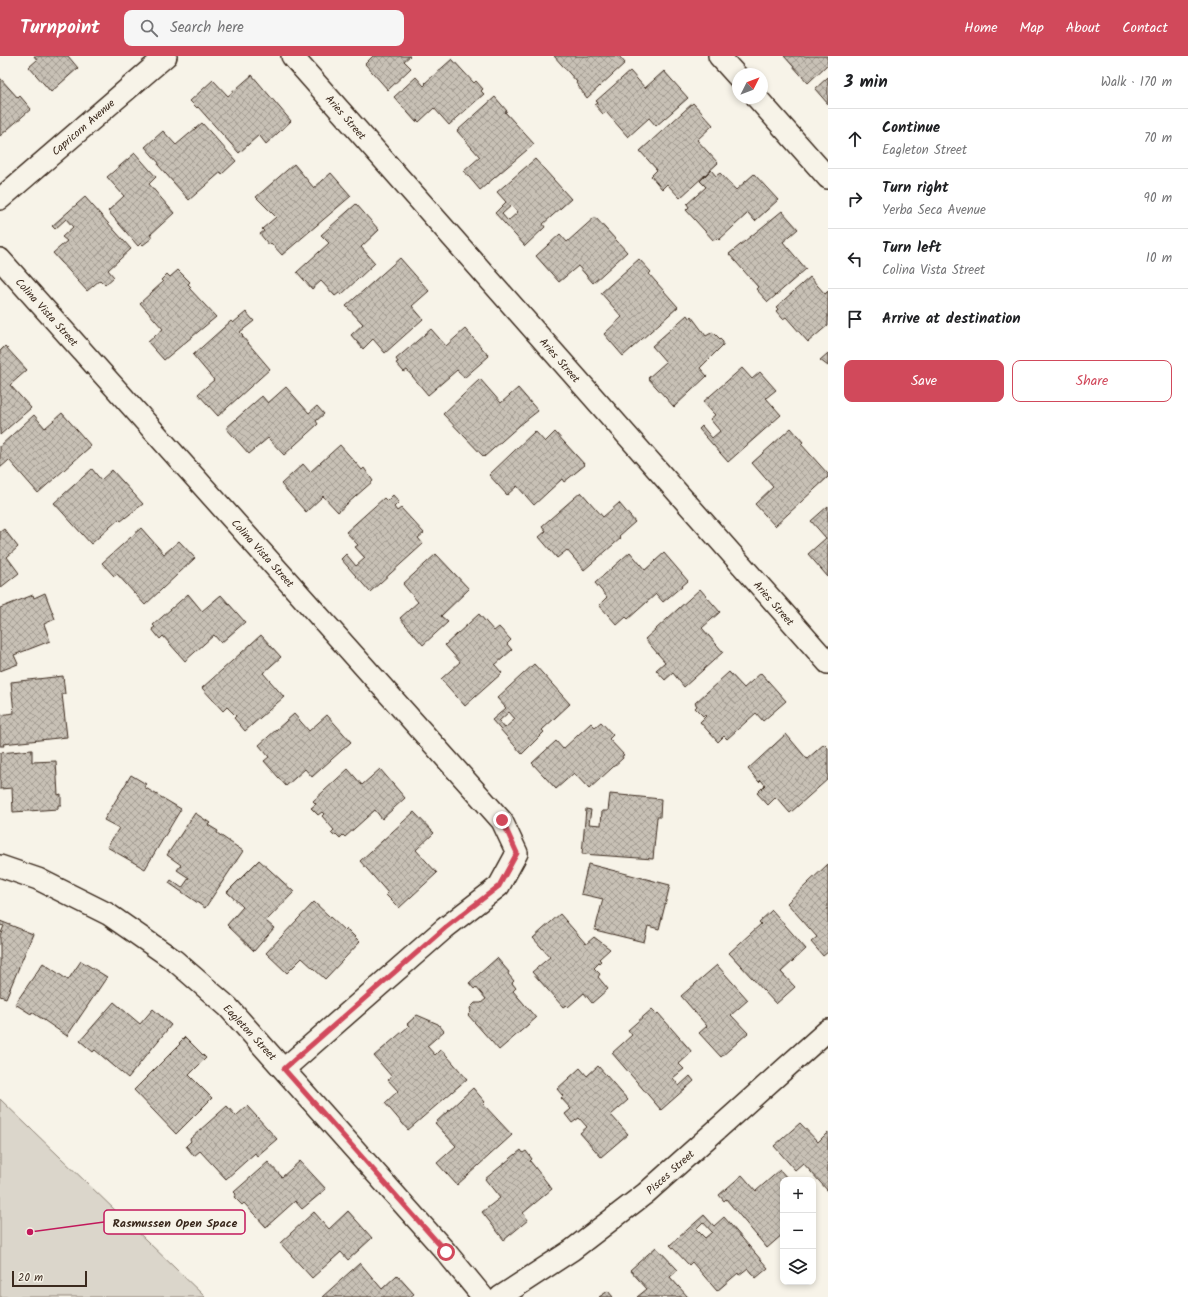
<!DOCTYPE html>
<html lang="en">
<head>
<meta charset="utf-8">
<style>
	:root { --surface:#fff; --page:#f6f6f6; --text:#202124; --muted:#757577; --line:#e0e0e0; --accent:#d1495b }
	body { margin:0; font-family:Kalam,sans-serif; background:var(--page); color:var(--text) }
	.controls { position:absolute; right:12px; bottom:12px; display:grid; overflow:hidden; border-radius:8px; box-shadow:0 2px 6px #0003 }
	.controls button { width:36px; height:36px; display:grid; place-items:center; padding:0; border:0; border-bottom:1px solid var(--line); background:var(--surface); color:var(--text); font:20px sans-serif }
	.compass { position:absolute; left:732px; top:12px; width:36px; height:36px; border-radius:50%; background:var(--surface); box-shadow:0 2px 6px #0003; rotate:48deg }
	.scale { position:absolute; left:12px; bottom:10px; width:75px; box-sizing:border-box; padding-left:4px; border:2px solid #3b2a1e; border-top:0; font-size:11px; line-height:14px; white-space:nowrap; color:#3b2a1e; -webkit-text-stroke:3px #f7f3e8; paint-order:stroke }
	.stop { position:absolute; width:12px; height:12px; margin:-9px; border:3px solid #d1495b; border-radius:50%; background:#fff }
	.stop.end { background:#d1495b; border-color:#fff; box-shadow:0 1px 4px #0008 }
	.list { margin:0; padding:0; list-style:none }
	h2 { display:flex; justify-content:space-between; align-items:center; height:52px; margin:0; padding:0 16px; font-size:17px }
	h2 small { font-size:13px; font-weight:400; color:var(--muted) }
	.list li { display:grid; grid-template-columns:26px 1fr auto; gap:12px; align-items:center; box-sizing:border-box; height:60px; padding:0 16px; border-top:1px solid var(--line) }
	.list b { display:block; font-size:15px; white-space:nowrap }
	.list p { margin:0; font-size:13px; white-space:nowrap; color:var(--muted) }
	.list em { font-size:13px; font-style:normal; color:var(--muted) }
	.actions { display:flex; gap:8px; padding:12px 16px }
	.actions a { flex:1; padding:9px 0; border:1px solid var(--accent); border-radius:8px; text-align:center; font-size:14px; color:var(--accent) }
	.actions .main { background:var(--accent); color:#fff }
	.icon { flex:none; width:22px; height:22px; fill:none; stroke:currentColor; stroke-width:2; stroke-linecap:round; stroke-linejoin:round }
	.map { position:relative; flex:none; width:828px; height:1241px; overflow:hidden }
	header { display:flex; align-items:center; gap:24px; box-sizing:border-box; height:56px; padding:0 20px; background:var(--accent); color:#fff }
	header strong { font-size:19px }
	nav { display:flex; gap:22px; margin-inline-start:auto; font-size:14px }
	.search { width:280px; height:36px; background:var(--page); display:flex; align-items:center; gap:10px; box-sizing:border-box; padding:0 14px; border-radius:8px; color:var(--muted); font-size:15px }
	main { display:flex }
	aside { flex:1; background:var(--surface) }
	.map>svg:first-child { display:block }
</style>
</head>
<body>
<header>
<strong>Turnpoint</strong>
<div class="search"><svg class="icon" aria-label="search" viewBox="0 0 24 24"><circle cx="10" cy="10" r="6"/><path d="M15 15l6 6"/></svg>Search here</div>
<nav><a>Home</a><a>Map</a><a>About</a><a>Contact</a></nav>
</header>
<main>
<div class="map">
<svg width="828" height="1241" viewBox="0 0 828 1241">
	<defs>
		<pattern id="building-cross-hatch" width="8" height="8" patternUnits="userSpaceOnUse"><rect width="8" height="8" fill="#c8c1b6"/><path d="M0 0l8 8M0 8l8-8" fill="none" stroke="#a49d93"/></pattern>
	</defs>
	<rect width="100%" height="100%" fill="#f7f3e8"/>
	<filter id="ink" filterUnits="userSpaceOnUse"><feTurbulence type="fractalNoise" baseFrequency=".025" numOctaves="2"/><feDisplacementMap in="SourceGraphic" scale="8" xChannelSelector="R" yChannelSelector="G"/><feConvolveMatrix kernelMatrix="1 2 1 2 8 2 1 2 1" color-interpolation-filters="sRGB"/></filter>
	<g filter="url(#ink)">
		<path fill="#dbd6cb" stroke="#8b8074" d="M0 1043 1 1044 205 1241H0Z"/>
		<g fill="url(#building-cross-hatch)" stroke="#3b2a1e" fill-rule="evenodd">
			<path d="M34 0H68L78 12 51 36 29 11 37 4Z"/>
			<path d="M373 0H410L404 5 411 12 388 34 365 8Z"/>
			<path d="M554 0H619L625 7 587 42 576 27 577 26Z"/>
			<path d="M784 0H827L828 8 808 27Z"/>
			<path d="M452 3 474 27 476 25 483 33 481 35 484 38 449 69 434 52 419 66 417 64 416 66 394 41 416 21 424 30 426 28 425 27Z"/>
			<path d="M630 15 645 32 664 15 688 42 656 70 649 62 628 81 606 56 603 58 595 49 598 47 596 45Z"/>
			<path d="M252 19 291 65 266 88 259 79 239 97 198 51 197 52 190 45 213 24 228 40Z"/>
			<path d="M828 21V48L815 33Z"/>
			<path d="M0 22 18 42 20 40 31 53 0 80Z"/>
			<path d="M495 41 507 55 505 56 534 88 480 134 464 115 480 101 457 75Z"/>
			<path d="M693 47 713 69 697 84 718 107 680 142 667 128 662 133 651 120 657 114 640 95Z"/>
			<path d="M202 67 236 105 222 118 221 116 189 144 158 109 159 107 145 91 163 75 176 89Z"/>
			<path d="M135 97 156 121 149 128 174 157 150 179 152 182 143 189 141 187 138 190 108 155 124 140 107 121Z"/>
			<path d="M535 103 571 143 543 168 545 171 525 190 495 157 506 146 497 136ZM512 149 518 156 508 165 502 158Z"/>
			<path d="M294 108 314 132 331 117 351 140 282 199 271 187 269 189 260 178 264 175 262 173 276 161 256 141Z"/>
			<path d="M711 114 716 120 720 117 736 134 754 118 778 144 755 165 748 157 719 184 717 182 714 185 686 154 689 151 687 148 706 131 700 125Z"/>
			<path d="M85 141 131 193 108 214 114 221 105 229 100 224 87 235 53 197 67 185 62 181 73 171 66 163 55 173 52 170Z"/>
			<path d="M356 148 379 174 361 191 375 207 341 239 339 237 335 240 321 225 312 233 297 216 329 187 321 179Z"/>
			<path d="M782 155 798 173 783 186 806 213 768 246 756 233 758 231 729 198Z"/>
			<path d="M595 161 627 196 593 227 578 210 559 226 536 200 560 178 567 186Z"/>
			<path d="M400 202 429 235 412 250 423 263 385 297 373 283 363 293 351 279 363 268 346 250Z"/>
			<path d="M639 203 651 216 649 218 678 251 623 300 604 278 622 261 601 237Z"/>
			<path d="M178 214 190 226 188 228 191 231 189 232 216 261 164 304 148 286 163 273 140 247 163 226 161 224 167 218 170 221Z"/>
			<path d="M810 221 825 238 828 235V269L808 286 786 261 783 263 776 255 778 253 776 251Z"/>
			<path d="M246 256 254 265 240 276 243 279 242 280 270 313 218 360 198 338 214 324 193 299 231 265 233 267Z"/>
			<path d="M687 259 689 262 691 260 706 280 713 276 723 286V289L700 312 707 320 674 351 648 322 666 306 652 290Z"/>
			<path d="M431 273 446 290 465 273 489 300 464 322 457 314 428 339 407 314 404 316 396 307 398 306 396 303Z"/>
			<path d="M5 290 27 314 10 329 31 352 0 379V295Z"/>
			<path d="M828 297V310L820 304Z"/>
			<path d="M742 312 752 323 760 316 776 334 766 342 781 359 728 406 699 373 702 370 712 382 720 375 710 363 715 359 703 346Z"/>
			<path d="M480 323 501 347 518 332 538 355 520 369 484 401 443 358Z"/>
			<path d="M286 331 309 357 317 350 324 358 316 365 318 368 284 399 268 382 249 398 226 372 262 340 268 347Z"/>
			<path d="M62 357 91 390 38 437 9 404 0 412V390L34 359 45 372Z"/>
			<path d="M791 372 803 386 801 388 828 418V421L775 470 755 448 773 431 752 407Z"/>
			<path d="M535 375 545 386 555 376 585 409 564 426 562 423 534 449 517 430 507 439 489 419Z"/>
			<path d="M340 389 362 414 364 412 373 425 338 456 323 440 306 456 281 428 303 408 310 416Z"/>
			<path d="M92 413 101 424 112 414 143 448 121 465 119 463 91 488 54 447Z"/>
			<path d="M581 436 603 461 619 447 635 466 619 480 621 482 584 514 567 494 557 502 539 481 546 475 542 470Z"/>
			<path d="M393 439 399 446 394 451 397 455 401 452 424 477 418 482 423 488 370 536 341 503 346 498 356 510 365 502 355 491 358 489 346 476 384 442 387 445Z"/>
			<path d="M828 450V521L808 498 826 482 811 465Z"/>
			<path d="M141 472 164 498 179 485 195 502 145 549 117 518 114 520 102 507Z"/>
			<path d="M4 473 18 491 7 501 19 517 0 532V476Z"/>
			<path d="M630 496 645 514 664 497 688 525 663 546 656 538 628 563 626 561 617 569 599 549 607 541 595 527Z"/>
			<path d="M436 498 469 533 441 560 448 566 423 589 400 562 418 546 403 528Z"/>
			<path d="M700 533 720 556 702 572 723 596 684 631 673 617 665 624 656 614 665 606 645 583Z"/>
			<path d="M45 537 55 563 44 568 50 585 14 599 18 608 0 615V552L33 539 34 542Z"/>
			<path d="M188 538 202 555 221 539 245 566 221 587 214 579 185 605 163 580 160 583 152 573 155 571 153 569Z"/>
			<path d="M479 558 494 575 499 571 511 584 507 588 512 594 495 609 502 617 465 650 441 623 460 606 445 589Z"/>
			<path d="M261 579 281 601 263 617 284 641 245 675 234 662 236 660 227 651 223 655 202 632Z"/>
			<path d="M534 608 570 648 542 674 544 676 522 698 492 664 506 652 497 642ZM509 656 515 663 505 672 499 665Z"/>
			<path d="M729 616 744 632 761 617 786 645 763 665 756 657 727 683 724 680 718 686 700 666 706 660 705 659 703 660 695 652 697 650 695 647Z"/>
			<path d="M63 620 65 638H62L67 681 3 688 4 690H0V659L14 657 11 626Z"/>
			<path d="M294 658 309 675 327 659 351 686 312 721 305 713 286 730 264 705 269 701 259 689Z"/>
			<path d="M601 666 613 679 609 683 624 699 622 700 623 702 589 733 574 717 556 733 532 707 556 685 563 693 591 667 595 671Z"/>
			<path d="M786 678 807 703 824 688 828 692V723L790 757 776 741 768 749 757 737 765 729 761 724 759 726 748 713Z"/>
			<path d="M32 694V706L56 705 58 739 61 738V749H58V753L13 756 12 732 0 733V697Z"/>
			<path d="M348 713 362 729 380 713 405 742 382 763 375 754 345 781 343 779 340 782 336 778 334 780 331 777 334 774 322 760 324 758 322 756 318 759 311 752 316 748 313 745Z"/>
			<path d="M131 719 146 728 144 731 181 753 145 813 107 791 119 772 104 764Z"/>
			<path d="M610 738 661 743 660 761H657L653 803 582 798 586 753 591 754 589 768 601 769 602 755H608Z"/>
			<path d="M414 756 434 777 416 794 437 817 399 852 386 839 388 837 360 805Z"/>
			<path d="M195 757 210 767 208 769 218 775 217 777 243 795 205 852 169 827 171 824 182 832 189 822 177 814 181 809 167 799Z"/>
			<path d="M259 804 294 836 266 865 274 872 254 895 227 869 243 851 227 836Z"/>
			<path d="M588 808 670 829 659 873 648 870 644 886 595 874 603 843 581 838Z"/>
			<path d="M828 808V896L823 900 811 886 817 881 787 847Z"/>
			<path d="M314 846 345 875 347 873 360 886 325 923 302 902 287 917 266 897Z"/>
			<path d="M772 854 806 893 781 916 795 931 776 948 729 897 761 868 759 866Z"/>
			<path d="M560 858 586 888 594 881 610 893 599 903 601 905 594 912 600 918 598 921 608 933 592 947 584 937 568 951 566 949 563 951 532 916 550 901 533 882Z"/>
			<path d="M0 865 33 878 6 942 0 940V879L4 870 0 869Z"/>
			<path d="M497 902 509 916 508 918 514 925 512 927 516 932 513 935 536 962 499 994 468 959 471 956 470 952 475 947H481L486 943 476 931 474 933 469 927Z"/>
			<path d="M81 905 107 921 67 980 32 956 31 958 15 948 43 907 68 924Z"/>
			<path d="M717 909 748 944 731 959 748 977 721 1001 699 977 707 970 681 940Z"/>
			<path d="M114 946 140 968 153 953 171 969 128 1022 95 994 93 996 80 985Z"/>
			<path d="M652 953 657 958 658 957 692 996 679 1008 684 1013 673 1022 679 1030 690 1020 694 1025 661 1054 612 997 632 979 628 974Z"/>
			<path d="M417 959 438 968 444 975 427 990 435 999 441 993 467 1023 408 1074 385 1047 398 1035 388 1024 392 1021 374 1000 409 970 407 968Z"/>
			<path d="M185 981 206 1002 189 1019 212 1042 176 1078 134 1034 180 988 179 987Z"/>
			<path d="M598 1010 628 1044 611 1059 628 1078 601 1101 580 1077 587 1071 579 1062 572 1067 565 1058 571 1053 561 1042 563 1040 557 1033 580 1012 587 1020Z"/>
			<path d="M473 1032 485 1046 483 1048 512 1079 457 1129 437 1107 456 1090 435 1067Z"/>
			<path d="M227 1050 236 1060 247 1050 277 1083 257 1100 255 1097 226 1123 200 1095 194 1100 186 1090 191 1085 190 1083Z"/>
			<path d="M800 1067 818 1086 828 1076V1135L803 1107 795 1114 774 1090Z"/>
			<path d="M521 1094 523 1097 526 1095 532 1103 530 1105 552 1133 523 1157 528 1164 504 1184 482 1156 500 1142 485 1123Z"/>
			<path d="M300 1105 326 1133 302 1153 295 1145 266 1171 244 1147 242 1149 234 1141 236 1138 234 1136 268 1106 282 1121Z"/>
			<path d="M780 1114 789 1124H783V1178L767 1192 726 1143 724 1145 719 1139 742 1119 756 1135Z"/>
			<path d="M348 1155 372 1182 348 1204 341 1196 312 1222 280 1187 314 1156 329 1173Z"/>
			<path d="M704 1159 714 1170 724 1161 768 1212 756 1222 748 1212 739 1219 738 1217 717 1235 692 1206 689 1209 670 1189ZM703 1166 712 1176 705 1182 696 1173Z"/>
			<path d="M656 1191 678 1214 670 1221 688 1241H637L647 1233 630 1214Z"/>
			<path d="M360 1207 382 1233 397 1219 414 1238 410 1241H322Z"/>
			<path d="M608 1235 613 1241H599Z"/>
		</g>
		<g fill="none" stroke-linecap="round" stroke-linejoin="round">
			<g stroke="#3b2a1e" stroke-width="24">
				<g id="minor">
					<path d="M292 0 828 607"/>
					<path d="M719 0 738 21"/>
					<path d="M757 42 828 122"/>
					<path d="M0 143 166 0"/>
					<path d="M0 203 502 765 517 797 499 830 445 872 284 1013"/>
					<path d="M0 810 38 823 108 858 174 904 228 951 446 1196 483 1241"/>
					<path d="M500 1241 572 1194 646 1137 828 974"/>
				</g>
			</g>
			<use href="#minor" stroke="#f7f3e8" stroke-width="21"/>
		</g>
	</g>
	<g fill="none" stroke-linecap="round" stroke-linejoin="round" filter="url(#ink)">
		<path stroke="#d1495b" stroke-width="5" d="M446 1196 284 1013 445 872 499 830 517 797 502 764"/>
	</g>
	<g text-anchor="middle" stroke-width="3" stroke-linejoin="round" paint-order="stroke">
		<g font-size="11" fill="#3b2a1e" stroke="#f7f3e8">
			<text transform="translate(346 61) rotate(49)" y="4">Aries Street</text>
			<text transform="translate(83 71) rotate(-41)" y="4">Capricorn Avenue</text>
			<text transform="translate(47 256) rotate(48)" y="4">Colina Vista Street</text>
			<text transform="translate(560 304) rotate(49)" y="4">Aries Street</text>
			<text transform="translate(263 497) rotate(48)" y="4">Colina Vista Street</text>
			<text transform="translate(774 547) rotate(49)" y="4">Aries Street</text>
			<text transform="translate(250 976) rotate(47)" y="4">Eagleton Street</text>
			<text transform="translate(670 1116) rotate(-42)" y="4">Pisces Street</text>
		</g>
	</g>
	<path fill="none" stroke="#c2185b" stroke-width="1.5" d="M30 1176L104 1166"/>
	<circle fill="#c2185b" stroke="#f7f3e8" stroke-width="1.5" cx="30" cy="1176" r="4"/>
	<rect fill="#f7f3e8" stroke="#c2185b" stroke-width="1.5" x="104" y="1154" width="141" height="24" rx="4"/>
	<g font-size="12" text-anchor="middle" font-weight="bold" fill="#3b2a1e">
		<text x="175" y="1171">Rasmussen Open Space</text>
	</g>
</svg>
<div class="controls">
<button>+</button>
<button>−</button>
<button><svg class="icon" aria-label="layers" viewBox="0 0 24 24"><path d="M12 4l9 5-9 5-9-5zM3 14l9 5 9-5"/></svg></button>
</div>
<svg class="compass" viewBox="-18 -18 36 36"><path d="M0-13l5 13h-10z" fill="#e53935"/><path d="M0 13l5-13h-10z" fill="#757577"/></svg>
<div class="scale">20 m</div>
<div class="stop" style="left:446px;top:1196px"></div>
<div class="stop end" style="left:502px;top:764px"></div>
</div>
<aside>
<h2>3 min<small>Walk · 170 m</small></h2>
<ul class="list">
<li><svg class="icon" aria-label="ahead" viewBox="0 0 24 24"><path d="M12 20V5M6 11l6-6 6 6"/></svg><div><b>Continue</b><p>Eagleton Street</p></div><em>70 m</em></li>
<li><svg class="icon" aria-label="right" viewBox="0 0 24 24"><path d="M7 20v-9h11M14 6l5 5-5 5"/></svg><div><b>Turn right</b><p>Yerba Seca Avenue</p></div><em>90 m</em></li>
<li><svg class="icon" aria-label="left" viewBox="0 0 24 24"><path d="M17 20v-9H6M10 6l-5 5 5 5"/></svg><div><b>Turn left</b><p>Colina Vista Street</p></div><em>10 m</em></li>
<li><svg class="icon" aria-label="arrive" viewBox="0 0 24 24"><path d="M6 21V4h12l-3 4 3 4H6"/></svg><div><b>Arrive at destination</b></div></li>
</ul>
<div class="actions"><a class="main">Save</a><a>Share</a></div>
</aside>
</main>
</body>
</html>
